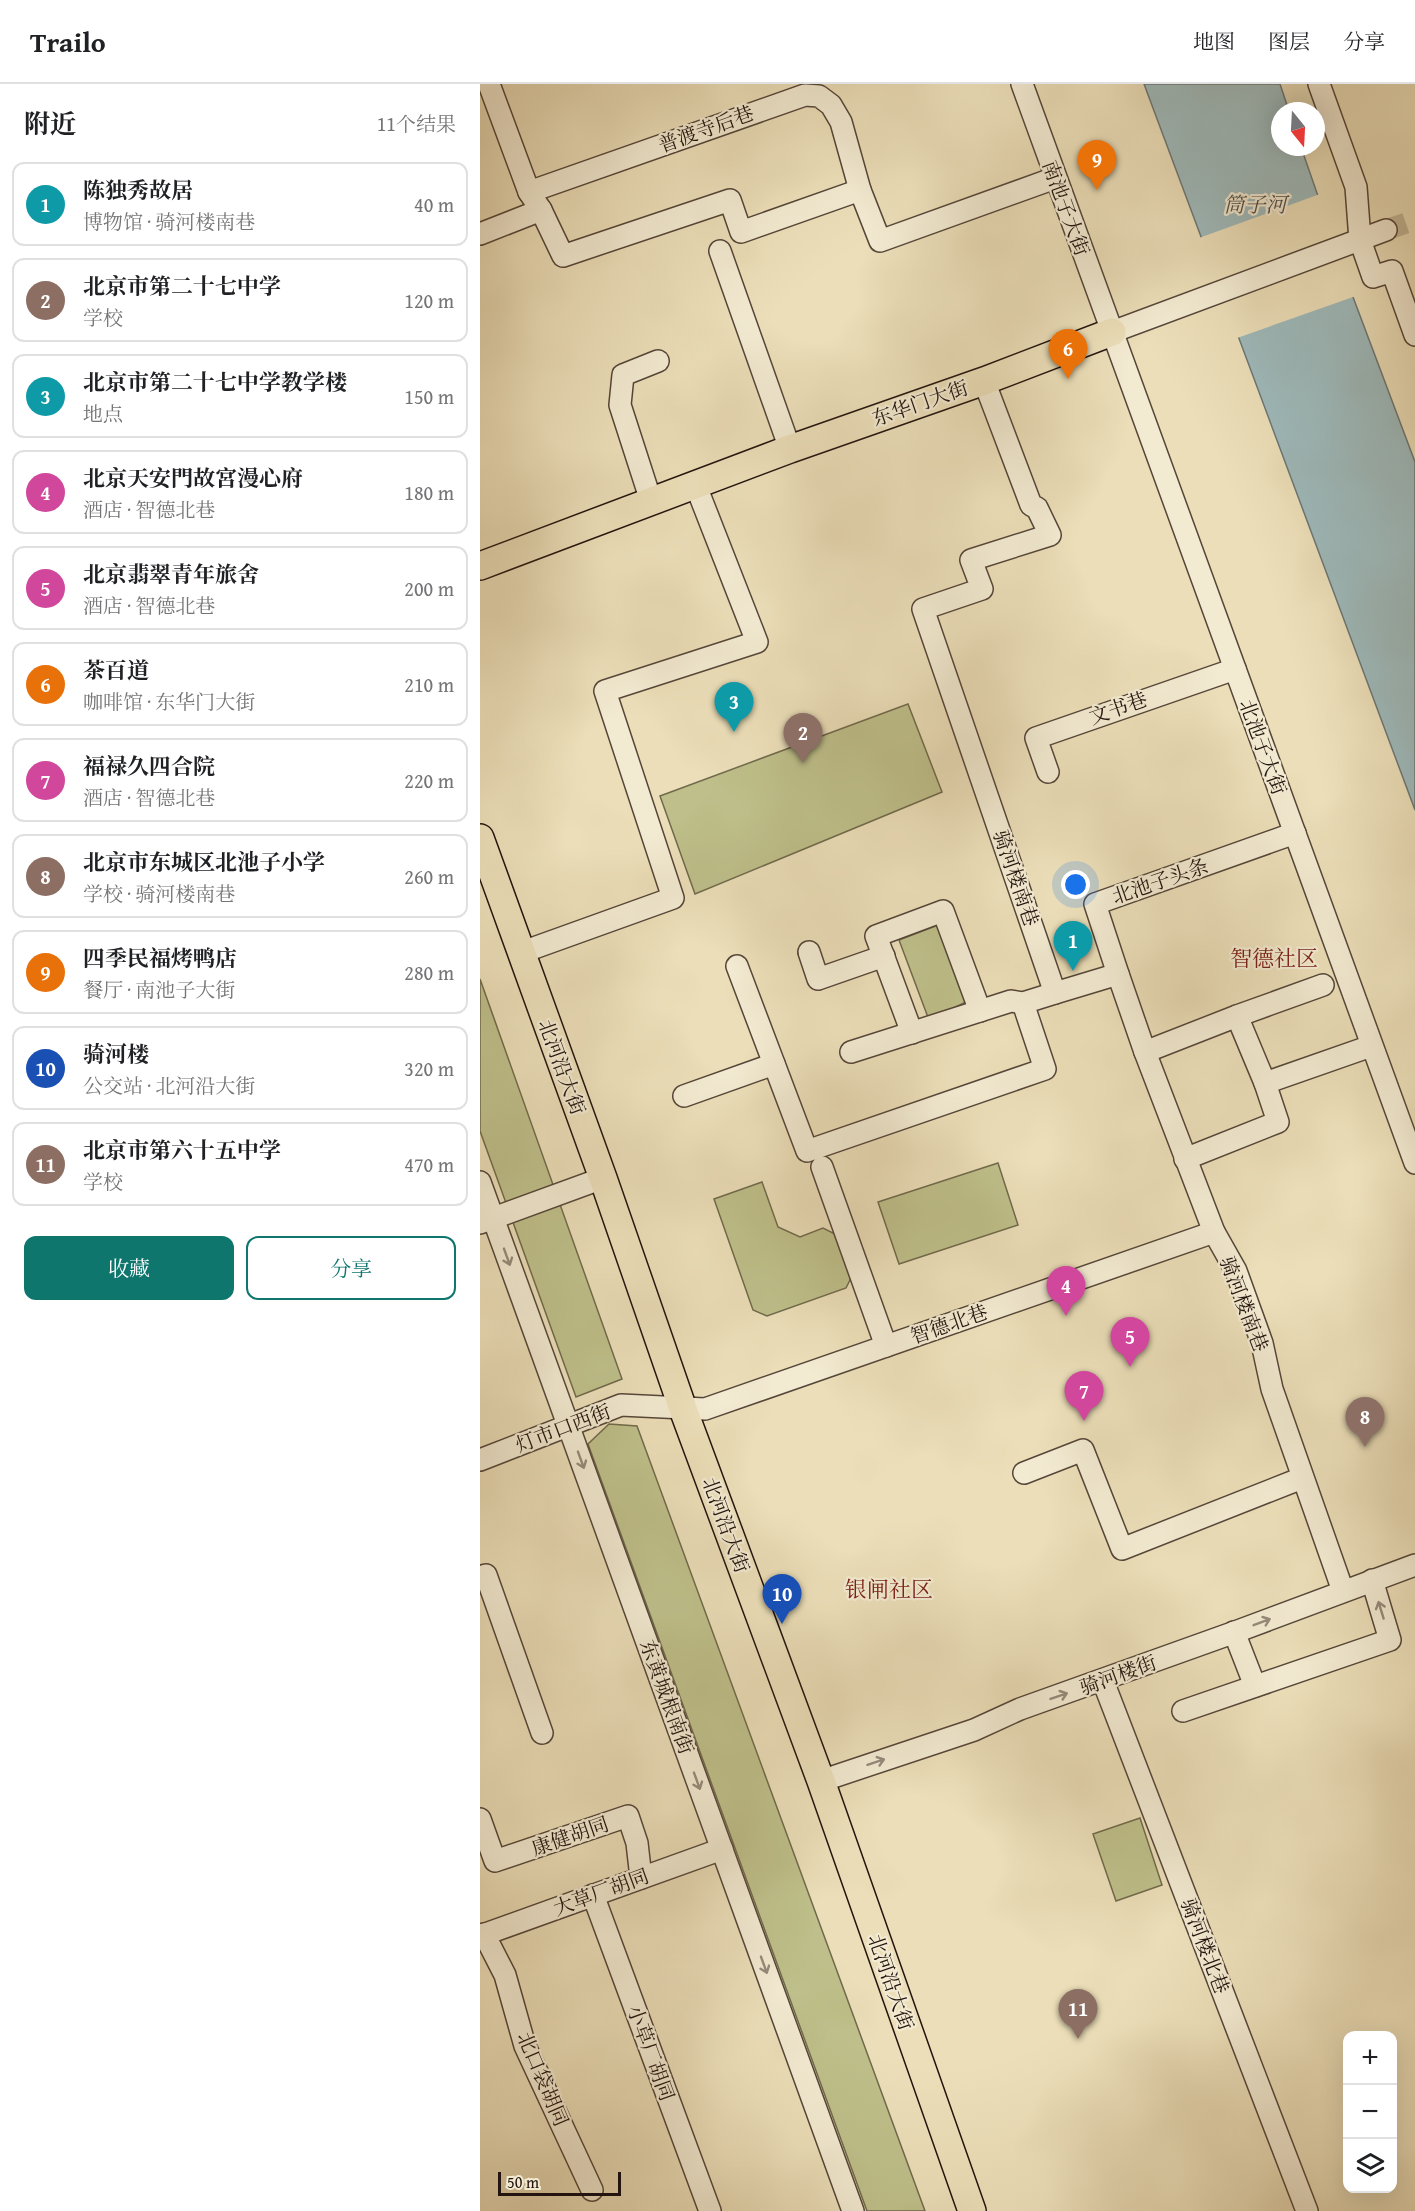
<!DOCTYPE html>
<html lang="zh">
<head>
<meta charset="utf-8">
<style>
	:root { --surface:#fff; --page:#f2f2f2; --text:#202124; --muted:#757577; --line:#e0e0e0; --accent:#0f766e }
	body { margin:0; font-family:"Gentium Book Plus","Noto Serif SC",serif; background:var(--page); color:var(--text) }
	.controls { position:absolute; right:18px; bottom:18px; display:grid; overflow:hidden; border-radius:12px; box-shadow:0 6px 24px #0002 }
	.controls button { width:54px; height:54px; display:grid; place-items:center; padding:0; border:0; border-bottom:2px solid var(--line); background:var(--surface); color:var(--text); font:30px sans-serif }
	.compass { position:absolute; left:791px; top:18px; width:54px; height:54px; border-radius:50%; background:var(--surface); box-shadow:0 6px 24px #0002; rotate:162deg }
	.scale { position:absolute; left:18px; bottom:15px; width:123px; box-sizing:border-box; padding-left:6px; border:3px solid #23140f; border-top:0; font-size:16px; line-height:21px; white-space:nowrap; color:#23140f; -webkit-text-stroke:4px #f2ead1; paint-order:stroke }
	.you { position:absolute; left:596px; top:801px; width:21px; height:21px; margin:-15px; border:4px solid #fff; border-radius:50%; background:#1a73e8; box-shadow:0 0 0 9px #1a73e833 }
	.badge { display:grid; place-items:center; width:39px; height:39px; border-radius:50%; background:var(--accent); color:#fff; font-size:20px; font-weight:700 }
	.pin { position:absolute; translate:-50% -50px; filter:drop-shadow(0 2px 3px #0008) }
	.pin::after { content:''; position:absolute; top:32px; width:21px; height:18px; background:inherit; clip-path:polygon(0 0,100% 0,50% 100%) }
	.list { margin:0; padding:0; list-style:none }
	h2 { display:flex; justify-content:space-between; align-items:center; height:78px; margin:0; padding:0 24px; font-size:26px }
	h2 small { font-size:20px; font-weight:400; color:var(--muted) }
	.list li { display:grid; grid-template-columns:39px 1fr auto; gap:18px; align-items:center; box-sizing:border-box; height:84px; margin:0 12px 12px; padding:0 12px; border:2px solid var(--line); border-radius:12px }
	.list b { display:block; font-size:22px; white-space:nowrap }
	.list p { margin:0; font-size:20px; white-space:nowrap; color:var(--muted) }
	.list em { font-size:20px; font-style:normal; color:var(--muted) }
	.actions { display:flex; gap:12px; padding:18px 24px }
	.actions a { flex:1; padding:14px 0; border:2px solid var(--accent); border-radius:12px; text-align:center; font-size:21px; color:var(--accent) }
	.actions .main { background:var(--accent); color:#fff }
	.icon { flex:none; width:33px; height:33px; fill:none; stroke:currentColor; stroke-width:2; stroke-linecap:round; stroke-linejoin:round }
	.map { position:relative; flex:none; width:935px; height:2127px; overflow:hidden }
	header { display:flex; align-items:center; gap:36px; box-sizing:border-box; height:84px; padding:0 30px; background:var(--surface); border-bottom:2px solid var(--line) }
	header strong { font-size:28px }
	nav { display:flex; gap:33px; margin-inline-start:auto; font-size:21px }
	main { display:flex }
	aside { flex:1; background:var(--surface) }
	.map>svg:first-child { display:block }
</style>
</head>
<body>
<header>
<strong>Trailo</strong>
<nav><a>地图</a><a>图层</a><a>分享</a></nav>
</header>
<main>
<aside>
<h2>附近<small>11个结果</small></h2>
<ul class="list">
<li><span class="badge" style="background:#0f9aa8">1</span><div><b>陈独秀故居</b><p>博物馆 · 骑河楼南巷</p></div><em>40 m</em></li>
<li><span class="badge" style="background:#8d6e63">2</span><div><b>北京市第二十七中学</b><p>学校</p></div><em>120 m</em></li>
<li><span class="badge" style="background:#0f9aa8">3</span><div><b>北京市第二十七中学教学楼</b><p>地点</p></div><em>150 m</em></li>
<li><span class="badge" style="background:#d1479c">4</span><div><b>北京天安門故宮漫心府</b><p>酒店 · 智德北巷</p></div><em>180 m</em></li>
<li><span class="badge" style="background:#d1479c">5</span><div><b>北京翡翠青年旅舍</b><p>酒店 · 智德北巷</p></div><em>200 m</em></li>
<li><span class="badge" style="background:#e8710a">6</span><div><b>茶百道</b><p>咖啡馆 · 东华门大街</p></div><em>210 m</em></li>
<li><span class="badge" style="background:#d1479c">7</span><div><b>福禄久四合院</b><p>酒店 · 智德北巷</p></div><em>220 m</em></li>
<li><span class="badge" style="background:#8d6e63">8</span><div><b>北京市东城区北池子小学</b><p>学校 · 骑河楼南巷</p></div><em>260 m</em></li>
<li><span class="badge" style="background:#e8710a">9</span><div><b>四季民福烤鸭店</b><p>餐厅 · 南池子大街</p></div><em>280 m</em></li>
<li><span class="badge" style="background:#1a4fb4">10</span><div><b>骑河楼</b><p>公交站 · 北河沿大街</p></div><em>320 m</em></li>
<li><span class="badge" style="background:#8d6e63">11</span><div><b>北京市第六十五中学</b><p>学校</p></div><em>470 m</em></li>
</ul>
<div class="actions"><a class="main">收藏</a><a>分享</a></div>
</aside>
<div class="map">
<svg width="935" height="2127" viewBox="0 0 935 2127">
	<rect width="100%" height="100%" fill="#ebdeb8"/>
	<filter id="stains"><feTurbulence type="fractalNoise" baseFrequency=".00333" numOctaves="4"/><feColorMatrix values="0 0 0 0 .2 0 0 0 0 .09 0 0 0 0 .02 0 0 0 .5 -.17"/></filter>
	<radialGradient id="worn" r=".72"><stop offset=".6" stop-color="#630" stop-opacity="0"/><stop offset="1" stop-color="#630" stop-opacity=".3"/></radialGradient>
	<g fill="#bebf8a" stroke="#706a4c" stroke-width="1.5">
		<path d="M428 620 462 708 215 810 180 712Z"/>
		<path d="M458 841 488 917 449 936 419 856Z"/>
		<path d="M0 895 142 1295 96 1313 0 1047Z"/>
		<path d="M518 1079 538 1141 419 1180 398 1118Z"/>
		<path d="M282 1098 298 1143 320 1153 343 1144 357 1151 371 1194 366 1204 287 1232 273 1226 234 1115Z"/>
		<path d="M129 1340 157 1342 445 2127H387L108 1360Z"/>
		<path d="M660 1734 682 1801 636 1817 613 1750Z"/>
	</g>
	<path fill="#9eb9ba" stroke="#6d7776" stroke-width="1.5" d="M664 0H800L809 27H800V63H821L873 213 935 378V726Z"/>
	<path fill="#ebdeb8" d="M840 110 876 212 757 254 719 154Z"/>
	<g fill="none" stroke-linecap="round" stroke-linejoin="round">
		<path stroke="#c3b696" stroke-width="21" stroke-dasharray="21 10" stroke-linecap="butt" d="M906 146 935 136"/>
		<g stroke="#554639" stroke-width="24">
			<g id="minor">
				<path d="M9 0 49 108 61 126 83 172 250 116 261 148 380 106"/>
				<path d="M542 0 935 1079"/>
				<path d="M839 0 876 103 880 156 893 193 912 187 935 251"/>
				<path d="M49 108 325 11 339 12 351 21 361 38 380 106 400 157 575 94"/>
				<path d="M0 150 61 126"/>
				<path d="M240 167 310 365"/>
				<path d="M632 248 906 146"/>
				<path d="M504 297 551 421 557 424 570 451 491 476 502 505 443 525 575 909 638 890 665 968 734 1148 756 1187 782 1259 792 1305 863 1507"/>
				<path d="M171 417 140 321 143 291 178 277"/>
				<path d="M568 688 556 654 755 585"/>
				<path d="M329 868 338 895 404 872"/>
				<path d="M40 869 193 814 125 607 277 558 216 402"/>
				<path d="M257 882 327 1067 565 985 543 919 575 909"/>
				<path d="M638 890 615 820 815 749"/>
				<path d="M757 932 843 901"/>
				<path d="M432 949 396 852 463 827 500 927"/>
				<path d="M371 968 531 917 543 919"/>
				<path d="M665 968 757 932 785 999"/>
				<path d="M204 1012 294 980"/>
				<path d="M705 1075 798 1038 785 999 891 962"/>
				<path d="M342 1083 406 1262"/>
				<path d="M0 1098 373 2127"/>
				<path d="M0 1139 123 1094"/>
				<path d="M0 1376 141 1321 225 1325 734 1148"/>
				<path d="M544 1389 603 1366 642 1465 822 1394"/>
				<path d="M0 1493 6 1491 62 1649"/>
				<path d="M754 1548 775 1602"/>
				<path d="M623 1597 827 2127"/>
				<path d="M703 1627 910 1556 892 1496"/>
				<path d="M341 1697 494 1646 540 1625 758 1547 935 1481"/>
				<path d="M0 1735 15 1777 148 1732 157 1759 161 1794"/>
				<path d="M113 1811 230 2127"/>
				<path d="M4 1850 25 1891 45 1962 112 2106"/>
				<path d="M0 1852 242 1765"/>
			</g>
		</g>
		<g stroke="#23140f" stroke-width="30">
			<g id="major">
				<path d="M0 482 310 365 504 297 632 248"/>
				<path d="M0 754 123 1094 203 1325 341 1697 492 2127"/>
			</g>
		</g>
		<use href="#minor" stroke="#f2ead1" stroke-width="21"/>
		<use href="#major" stroke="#ebdeb8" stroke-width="27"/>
	</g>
	<defs><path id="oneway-shaft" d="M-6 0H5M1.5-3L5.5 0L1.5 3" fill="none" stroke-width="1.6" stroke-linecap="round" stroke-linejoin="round" transform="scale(1.5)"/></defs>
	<g stroke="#958a7a">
		<use href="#oneway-shaft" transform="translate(27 1173) rotate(70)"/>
		<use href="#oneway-shaft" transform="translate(101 1376) rotate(70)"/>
		<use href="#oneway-shaft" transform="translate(901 1526) rotate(-107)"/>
		<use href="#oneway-shaft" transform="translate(782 1538) rotate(-21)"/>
		<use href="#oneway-shaft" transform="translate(579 1612) rotate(-19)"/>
		<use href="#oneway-shaft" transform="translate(396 1678) rotate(-18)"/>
		<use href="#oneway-shaft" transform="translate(217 1697) rotate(70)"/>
		<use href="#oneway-shaft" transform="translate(284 1881) rotate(70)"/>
	</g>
	<g text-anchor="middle" stroke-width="4.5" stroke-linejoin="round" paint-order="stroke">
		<g font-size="20" fill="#23140f" stroke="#f2ead1">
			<text transform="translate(226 45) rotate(-20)" y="7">普渡寺后巷</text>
			<text transform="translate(586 124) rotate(70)" y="7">南池子大街</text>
			<text transform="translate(440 319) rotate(-19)" y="7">东华门大街</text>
			<text transform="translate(638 624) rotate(-19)" y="7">文书巷</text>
			<text transform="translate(783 663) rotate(70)" y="7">北池子大街</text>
			<text transform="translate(536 794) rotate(71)" y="7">骑河楼南巷</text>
			<text transform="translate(680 797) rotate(-19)" y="7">北池子头条</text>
			<text transform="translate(82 983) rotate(70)" y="7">北河沿大街</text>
			<text transform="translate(764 1220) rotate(69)" y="7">骑河楼南巷</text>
			<text transform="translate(469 1240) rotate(-19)" y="7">智德北巷</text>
			<text transform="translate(83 1344) rotate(-21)" y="7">灯市口西街</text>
			<text transform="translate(246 1441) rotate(70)" y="7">北河沿大街</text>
			<text transform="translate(638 1591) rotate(-20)" y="7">骑河楼街</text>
			<text transform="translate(187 1613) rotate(70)" y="7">东黄城根南街</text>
			<text transform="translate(90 1752) rotate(-19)" y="7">康健胡同</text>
			<text transform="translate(121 1808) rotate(-20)" y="7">大草厂胡同</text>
			<text transform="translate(725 1862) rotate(69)" y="7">骑河楼北巷</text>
			<text transform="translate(411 1898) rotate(71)" y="7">北河沿大街</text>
			<text transform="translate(171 1969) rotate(70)" y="7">小草厂胡同</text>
			<text transform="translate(63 1995) rotate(67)" y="7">北口袋胡同</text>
		</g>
		<g font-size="21" font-style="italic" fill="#4e4e4b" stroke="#f2ead1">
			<text x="775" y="128">筒子河</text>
		</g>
		<g font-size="22" fill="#7a1f14" stroke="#f2ead1">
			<text x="794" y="882">智德社区</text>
			<text x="409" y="1513">银闸社区</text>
		</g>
	</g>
	<rect width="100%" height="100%" filter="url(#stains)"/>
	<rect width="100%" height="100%" fill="url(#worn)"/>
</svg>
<div class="controls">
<button>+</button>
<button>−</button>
<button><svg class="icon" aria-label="layers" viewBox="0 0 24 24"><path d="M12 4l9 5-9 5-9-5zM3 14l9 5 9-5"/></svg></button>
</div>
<svg class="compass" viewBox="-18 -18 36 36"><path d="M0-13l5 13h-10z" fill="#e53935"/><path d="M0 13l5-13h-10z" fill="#757577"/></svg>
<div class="scale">50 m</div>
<div class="you"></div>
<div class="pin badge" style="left:593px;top:887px;background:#0f9aa8">1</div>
<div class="pin badge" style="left:323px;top:679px;background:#8d6e63">2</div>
<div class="pin badge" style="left:254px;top:648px;background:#0f9aa8">3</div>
<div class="pin badge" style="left:586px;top:1232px;background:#d1479c">4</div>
<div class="pin badge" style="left:650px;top:1283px;background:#d1479c">5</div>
<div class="pin badge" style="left:588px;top:295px;background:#e8710a">6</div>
<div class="pin badge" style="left:604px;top:1337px;background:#d1479c">7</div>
<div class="pin badge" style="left:885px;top:1363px;background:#8d6e63">8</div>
<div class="pin badge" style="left:617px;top:106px;background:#e8710a">9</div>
<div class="pin badge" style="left:302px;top:1540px;background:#1a4fb4">10</div>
<div class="pin badge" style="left:598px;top:1955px;background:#8d6e63">11</div>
</div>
</main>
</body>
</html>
